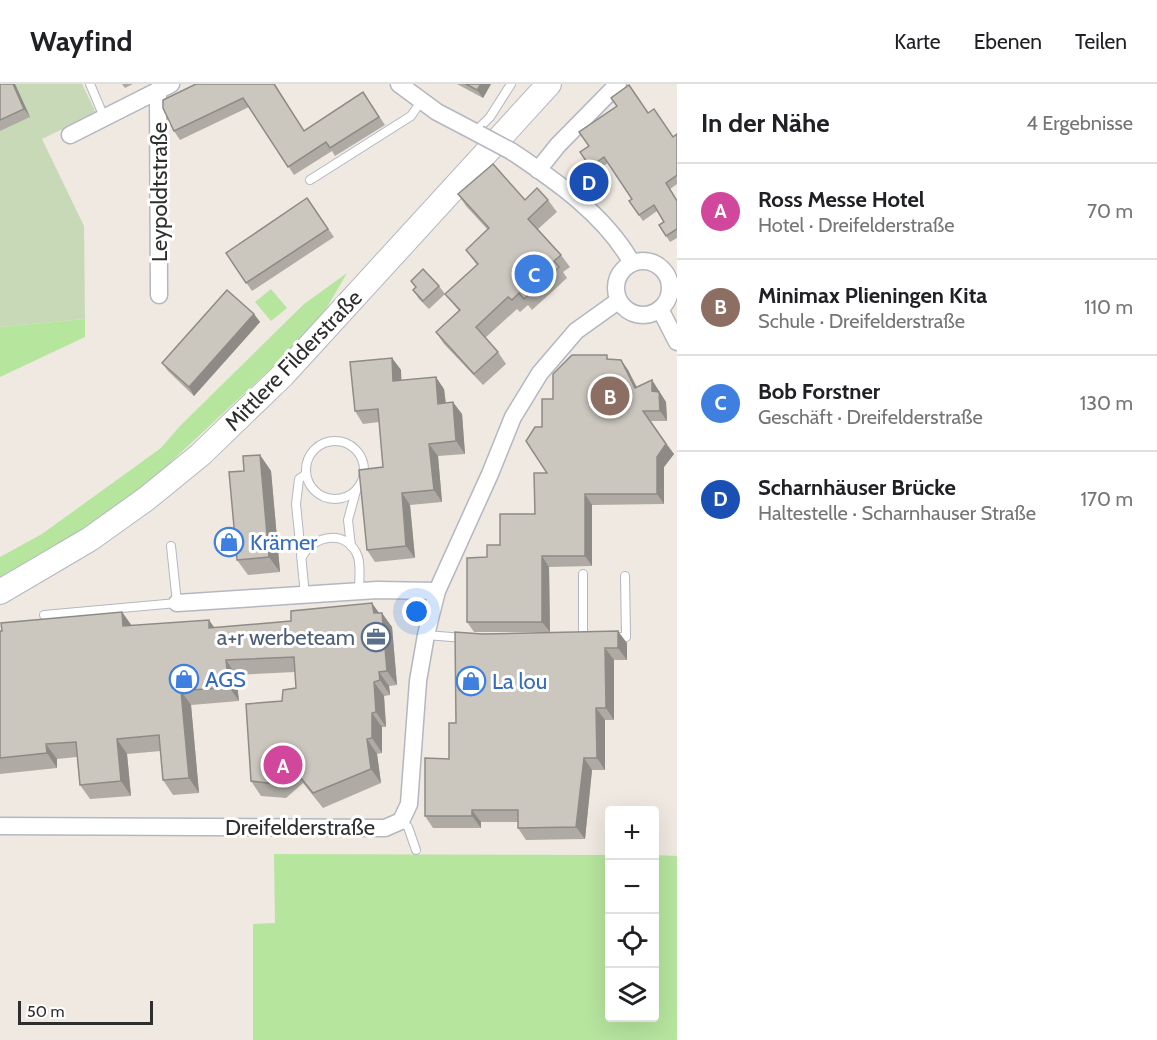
<!DOCTYPE html>
<html lang="de">
<head>
<meta charset="utf-8">
<style>
	:root { --surface:#fff; --page:#f2f2f2; --text:#202124; --muted:#757577; --line:#e0e0e0; --accent:#0b8043 }
	body { margin:0; font-family:Cabin,sans-serif; background:var(--page); color:var(--text) }
	.controls { position:absolute; right:18px; bottom:18px; display:grid; overflow:hidden; border-radius:6px; box-shadow:0 6px 24px #0002 }
	.controls button { width:54px; height:54px; display:grid; place-items:center; padding:0; border:0; border-bottom:2px solid var(--line); background:var(--surface); color:var(--text); font:30px sans-serif }
	.scale { position:absolute; left:18px; bottom:15px; width:135px; box-sizing:border-box; padding-left:6px; border:3px solid #2e2e2e; border-top:0; font-size:16px; line-height:21px; white-space:nowrap; color:#2e2e2e; -webkit-text-stroke:4px #fff; paint-order:stroke }
	.you { position:absolute; left:417px; top:528px; width:21px; height:21px; margin:-15px; border:4px solid #fff; border-radius:50%; background:#1a73e8; box-shadow:0 0 0 9px #1a73e833 }
	.badge { display:grid; place-items:center; width:39px; height:39px; border-radius:50%; background:var(--accent); color:#fff; font-size:20px; font-weight:700 }
	.pin { position:absolute; translate:-50% -50%; border:3px solid #fff; box-shadow:0 2px 6px #0006 }
	.list { margin:0; padding:0; list-style:none }
	h2 { display:flex; justify-content:space-between; align-items:center; height:78px; margin:0; padding:0 24px; font-size:26px }
	h2 small { font-size:20px; font-weight:400; color:var(--muted) }
	.list li { display:grid; grid-template-columns:39px 1fr auto; gap:18px; align-items:center; box-sizing:border-box; height:96px; padding:0 24px; border-top:2px solid var(--line) }
	.list b { display:block; font-size:22px; white-space:nowrap }
	.list p { margin:0; font-size:20px; white-space:nowrap; color:var(--muted) }
	.list em { font-size:20px; font-style:normal; color:var(--muted) }
	.icon { flex:none; width:33px; height:33px; fill:none; stroke:currentColor; stroke-width:2; stroke-linecap:round; stroke-linejoin:round }
	.map { position:relative; flex:none; width:677px; height:956px; overflow:hidden }
	header { display:flex; align-items:center; gap:36px; box-sizing:border-box; height:84px; padding:0 30px; background:var(--surface); border-bottom:2px solid var(--line) }
	header strong { font-size:28px }
	nav { display:flex; gap:33px; margin-inline-start:auto; font-size:21px }
	main { display:flex }
	aside { flex:1; background:var(--surface) }
	.map>svg:first-child { display:block }
</style>
</head>
<body>
<header>
<strong>Wayfind</strong>
<nav><a>Karte</a><a>Ebenen</a><a>Teilen</a></nav>
</header>
<main>
<div class="map">
<svg width="677" height="956" viewBox="0 0 677 956">
	<rect width="100%" height="100%" fill="#efe9e1"/>
	<g fill="#b6e59e">
		<path d="M347 189 326 225 279 277 144 403 87 448 0 497V473L42 450 161 364 180 342 304 220Z"/>
		<path d="M271 205 287 224 271 237 255 218Z"/>
		<path d="M85 235V253L0 293V243Z"/>
		<path d="M274 770 609 771 610 934H654L655 771 677 772V956H253V840L275 839Z"/>
	</g>
	<path fill="#c8d9b8" d="M0 0H82L96 29 42 55 84 142 85 235 0 243Z"/>
	<g fill="none" stroke-linecap="round" stroke-linejoin="round">
		<g stroke="#b4b7c1" stroke-width="10">
			<g id="lane">
				<path d="M90 0 104 33"/>
				<path d="M475 48 490 33 511 0"/>
				<path d="M310 96 411 32 422 16"/>
				<circle cx="335" cy="386" r="29"/>
				<path d="M351 462 348 436 356 407"/>
				<path d="M302 473C314 450 348 445 358 473 361 483 359 497 359 507"/>
				<path d="M305 511 296 420 299 395 306 390"/>
				<path d="M44 531 177 519 171 462"/>
				<path d="M426 551 464 554"/>
				<path d="M612 553H626L625 492"/>
				<path d="M583 554V490"/>
				<path d="M401 737 408 743 416 766"/>
			</g>
		</g>
		<g stroke="#b4b7c1" stroke-width="19">
			<g id="street">
				<path d="M399 0 437 28 479 50"/>
				<path d="M158 6 159 211"/>
				<path d="M70 51 171 0"/>
				<path d="M511 67C556 97 605 131 632 179"/>
				<path d="M538 86 558 61 618 0"/>
				<circle cx="643" cy="204" r="27"/>
				<path d="M660 225 677 258"/>
				<path d="M177 519 377 506 437 507"/>
				<path d="M0 742 385 744 401 737 409 720 418 597 426 551 437 507 490 390 513 333 540 289 576 247 618 217"/>
			</g>
		</g>
		<g stroke="#b4b7c1" stroke-width="26">
			<path id="secondary" d="M0 508 90 455 146 415 200 371 283 291 549 0"/>
		</g>
		<use href="#lane" stroke="#fff" stroke-width="8"/>
		<use href="#street" stroke="#fff" stroke-width="16"/>
		<use href="#secondary" stroke="#fff" stroke-width="24"/>
		<g stroke="#b4b7c1" stroke-width="19" stroke-linecap="butt">
			<path id="street-bridge" d="M479 50 511 67"/>
		</g>
		<use href="#street-bridge" stroke="#fff" stroke-width="16"/>
	</g>
	<g fill="#afaba4">
		<path d="M0 0H15L30 33 0 47Z"/>
		<path d="M122 0H133L125 4Z"/>
		<path d="M196 0H275L304 47 363 8 385 41 335 72 332 67 294 91 249 23 180 56 174 47Z"/>
		<path d="M457 0H491L483 14Z"/>
		<path d="M617 22 648 29 673 53 677 50V100L670 105 677 116V154L670 158 659 141 664 138 657 127 643 137 629 117 632 115 608 79 594 88 580 68 589 62Z"/>
		<path d="M458 110 525 116H548L557 128 538 145 561 171 570 183 563 188 567 194 532 226 528 221 520 228 517 225 485 254 498 268 506 280 483 301 444 260 436 248 459 227 445 210 477 181 466 166 488 146 466 122Z"/>
		<path d="M307 114 334 153 252 207 226 169Z"/>
		<path d="M411 197 439 202 445 210 429 225 419 215 413 206 416 204Z"/>
		<path d="M254 230 260 238 194 312 168 287 162 279Z"/>
		<path d="M392 274 401 286V296L444 305 446 319 462 330 465 370 438 372 442 418 410 421 415 474 375 478 367 466 383 383 379 338 363 340 355 327Z"/>
		<path d="M610 275 621 276 628 286 637 303 652 296 666 318 667 337H651L674 370 664 383V420L592 421V482L549 483 550 548H474L467 538 487 473 535 430 547 389 542 343 553 315Z"/>
		<path d="M260 371 271 387 280 488 248 491 237 476 244 387Z"/>
		<path d="M122 528 132 542 214 544 379 529 392 543 397 601 389 602 390 611 384 612 386 643H382V669L377 670 381 699 323 724 303 699 286 714 261 712 251 697 282 617 296 604 295 588 236 591 239 617 191 621 199 709 173 711 163 696 161 667 127 670 131 712 90 715 80 701 77 673 57 675V684L0 690V547Z"/>
		<path d="M455 548 627 559V576H614V636H605V686H592L585 755 526 756 518 744V738H481V744H433L425 732 449 675 456 639Z"/>
	</g>
	<g fill="#8e8b86">
		<path d="M13 0H15L30 33 24 25Z"/>
		<path d="M481 0H491L483 14 477 6Z"/>
		<path d="M254 230 260 238 194 312 189 303Z"/>
		<path d="M392 274 401 286 402 309 393 297Z"/>
		<path d="M621 276 628 286 642 315 635 304Z"/>
		<path d="M436 293 444 305 447 332 438 320Z"/>
		<path d="M652 296 666 318 667 337 660 327 652 307Z"/>
		<path d="M453 318 462 330 465 370 456 357Z"/>
		<path d="M429 360 438 372 442 418 434 406Z"/>
		<path d="M666 360 674 370 664 383V420L657 410V373Z"/>
		<path d="M260 371 271 387 280 488 269 473Z"/>
		<path d="M402 409 410 421 415 474 406 462Z"/>
		<path d="M585 410 592 421V482L585 472Z"/>
		<path d="M542 472 549 483 550 548 542 538Z"/>
		<path d="M372 519 382 533V529L392 543 397 601 387 587Z"/>
		<path d="M122 528 132 542H123Z"/>
		<path d="M209 536 219 550 209 544Z"/>
		<path d="M618 547 627 559V576L618 564Z"/>
		<path d="M605 564 614 576V636L606 624Z"/>
		<path d="M226 576 236 591 239 617 229 603Z"/>
		<path d="M379 588 389 602 390 611 380 596Z"/>
		<path d="M374 598 384 612 386 643 376 628Z"/>
		<path d="M181 607 191 621 199 709 189 694Z"/>
		<path d="M596 624 605 636V686L597 674Z"/>
		<path d="M372 629 382 643V669L372 654Z"/>
		<path d="M117 655 127 670 131 712 121 697Z"/>
		<path d="M367 655 377 670 381 699 371 685Z"/>
		<path d="M46 660 57 675V684L47 669Z"/>
		<path d="M584 674 592 686 585 755 576 743Z"/>
		<path d="M472 726 481 738V744L472 732Z"/>
	</g>
	<g fill="#cbc7bf" stroke="#8e8b86" stroke-width="1.5">
		<path d="M0 0H13L24 25 0 36Z"/>
		<path d="M196 0H274L304 47 363 8 379 33 330 64 326 58 288 83 243 14 174 47 163 24V16Z"/>
		<path d="M466 0H481L477 6Z"/>
		<path d="M629 1 648 29 654 25 673 53 677 50V91L666 99 677 117V145L666 152 659 141 664 138 654 121 639 131 629 117 632 115 604 73 590 83 580 68 589 62 579 48 617 22 611 14Z"/>
		<path d="M493 80 525 116 537 104 548 116 528 135 561 171 554 177 559 183 524 215 519 209 512 216 508 213 476 243 498 268 474 290 436 248 460 226 445 210 478 180 466 166 489 144 458 110Z"/>
		<path d="M307 114 328 145 246 199 226 169Z"/>
		<path d="M423 185 439 202 423 217 413 206 416 203 411 197Z"/>
		<path d="M227 206 254 230 189 303 162 279Z"/>
		<path d="M572 271H607V275L621 276 635 304 652 296V307L659 308 660 327H643L666 360 657 373V410H585V472H542V538H467V474L487 473V461H500V430H535L534 389H547L526 357 535 343H542V315H553V290Z"/>
		<path d="M392 274 393 297 436 293 438 320 453 318 456 357 429 360 434 406 402 409 406 462 367 466 359 386 383 383 378 325 355 327 350 278Z"/>
		<path d="M260 371 269 473 237 476 229 388 244 387 243 372Z"/>
		<path d="M372 519 374 529H382L387 587 379 588 380 596 374 598 376 628 372 629V654L367 655 371 685 313 709 293 684 275 700 251 697 246 620 282 617 283 606 296 604 294 573 226 576 229 603 181 607 189 694 163 696 159 651 117 655 121 697 80 701 76 658 46 660 47 669 0 674V547H2L1 539 122 528 123 542 209 536V544L291 537V527Z"/>
		<path d="M618 547V564H605L606 624H596L597 674H584L576 743 518 744V726H472V732H425V674L449 675V639H456L455 548 482 550Z"/>
	</g>
	<defs>
		<g id="shop-ring" transform="scale(1.5)"><circle r="9.5" fill="#fff" stroke="#3f7fe0" stroke-width="1.5"/><path d="M-5-2.5h2.3a2.7 3.5 0 0 1 5.4 0H5L5.5 6h-11ZM-1.5-2.5h3a1.5 2.3 0 0 0-3 0Z" fill="#3f7fe0"/></g>
		<g id="office-ring" transform="scale(1.5)"><circle r="9.5" fill="#fff" stroke="#5c6f8a" stroke-width="1.5"/><path d="M-6-3h4V-5.5h4V-3h4V5H-6ZM-1-4.5V-3h2v-1.5ZM-6 0V1H6V0Z" fill="#5c6f8a"/></g>
	</defs>
	<g fill-rule="evenodd">
		<use href="#shop-ring" x="229" y="458"/>
		<use href="#office-ring" x="376" y="553"/>
		<use href="#shop-ring" x="184" y="595"/>
		<use href="#shop-ring" x="471" y="597"/>
	</g>
	<g text-anchor="middle" stroke-width="6" stroke-linejoin="round" paint-order="stroke">
		<g font-size="22" fill="#2e2e2e" stroke="#fff">
			<text transform="translate(159 108) rotate(-90)" y="8">Leypoldtstraße</text>
			<text transform="translate(293 276) rotate(-46)" y="8">Mittlere Filderstraße</text>
			<text x="300" y="751">Dreifelderstraße</text>
		</g>
		<g font-size="22" fill="#366cbe" stroke="#fff" text-anchor="start">
			<text x="250" y="466">Krämer</text>
			<text x="205" y="603">AGS</text>
			<text x="492" y="605">La lou</text>
		</g>
		<g font-size="22" fill="#4e5e75" stroke="#fff" text-anchor="end">
			<text x="355" y="561">a+r werbeteam</text>
		</g>
	</g>
</svg>
<div class="controls">
<button>+</button>
<button>−</button>
<button><svg class="icon" aria-label="locate" viewBox="0 0 24 24"><circle cx="12" cy="12" r="6"/><path d="M12 2v4M12 18v4M2 12h4M18 12h4"/></svg></button>
<button><svg class="icon" aria-label="layers" viewBox="0 0 24 24"><path d="M12 4l9 5-9 5-9-5zM3 14l9 5 9-5"/></svg></button>
</div>
<div class="scale">50 m</div>
<div class="you"></div>
<div class="pin badge" style="left:283px;top:681px;background:#d1479c">A</div>
<div class="pin badge" style="left:610px;top:312px;background:#8d6e63">B</div>
<div class="pin badge" style="left:534px;top:190px;background:#3f7fe0">C</div>
<div class="pin badge" style="left:589px;top:98px;background:#1a4fb4">D</div>
</div>
<aside>
<h2>In der Nähe<small>4 Ergebnisse</small></h2>
<ul class="list">
<li><span class="badge" style="background:#d1479c">A</span><div><b>Ross Messe Hotel</b><p>Hotel · Dreifelderstraße</p></div><em>70 m</em></li>
<li><span class="badge" style="background:#8d6e63">B</span><div><b>Minimax Plieningen Kita</b><p>Schule · Dreifelderstraße</p></div><em>110 m</em></li>
<li><span class="badge" style="background:#3f7fe0">C</span><div><b>Bob Forstner</b><p>Geschäft · Dreifelderstraße</p></div><em>130 m</em></li>
<li><span class="badge" style="background:#1a4fb4">D</span><div><b>Scharnhäuser Brücke</b><p>Haltestelle · Scharnhauser Straße</p></div><em>170 m</em></li>
</ul>
</aside>
</main>
</body>
</html>
